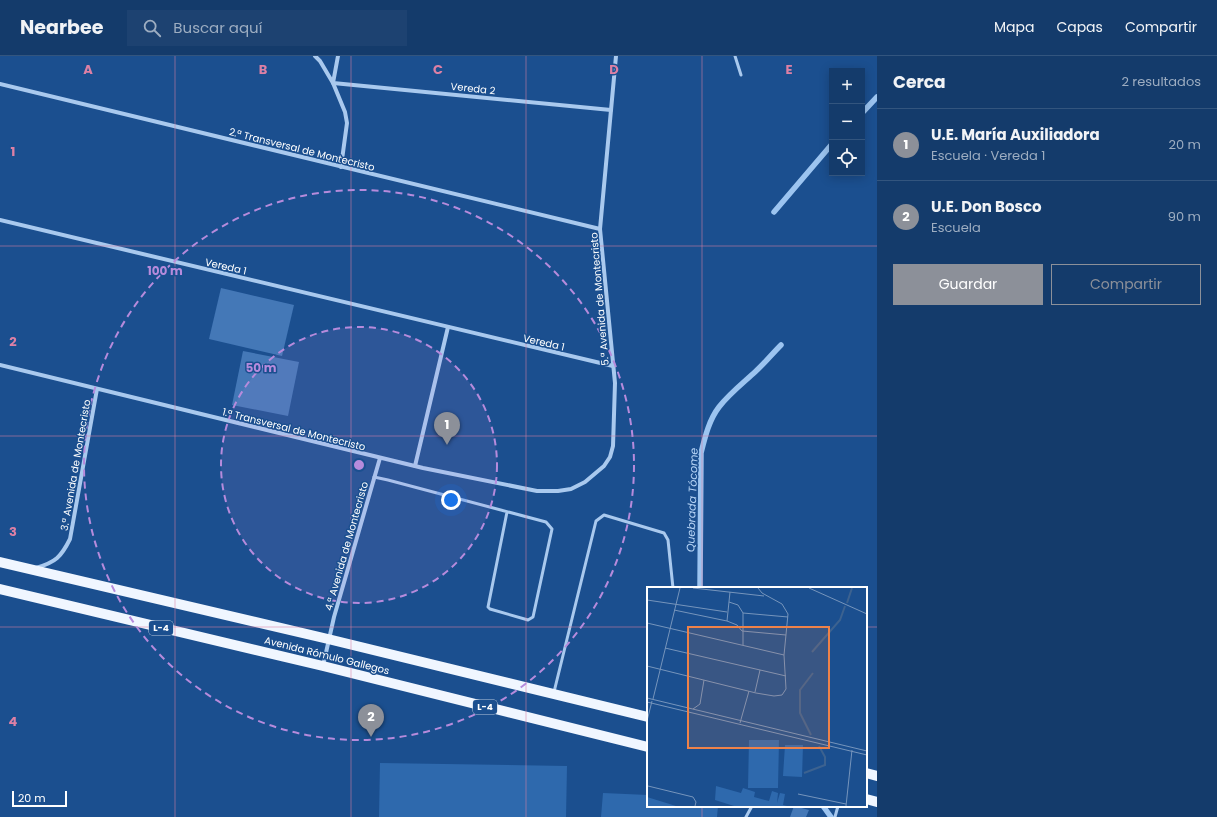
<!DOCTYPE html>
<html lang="es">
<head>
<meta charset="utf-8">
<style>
	:root { --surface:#143b6b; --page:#1d4271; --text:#f1f3f6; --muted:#9dadc1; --line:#33557e; --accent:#8c9099 }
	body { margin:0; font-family:Poppins,sans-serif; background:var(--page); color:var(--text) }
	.controls { position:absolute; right:12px; top:12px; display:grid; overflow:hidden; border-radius:0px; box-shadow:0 2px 10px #0003 }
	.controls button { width:36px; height:36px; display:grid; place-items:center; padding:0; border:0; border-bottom:1px solid var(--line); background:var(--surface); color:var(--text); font:20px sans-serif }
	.scale { position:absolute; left:12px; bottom:10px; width:55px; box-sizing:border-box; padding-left:4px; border:2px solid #fff; border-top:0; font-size:11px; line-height:14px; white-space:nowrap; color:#fff; -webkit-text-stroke:3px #1b4f8f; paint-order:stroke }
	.you { position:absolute; left:451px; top:444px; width:14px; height:14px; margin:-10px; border:3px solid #fff; border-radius:50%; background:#1a73e8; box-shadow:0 0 0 6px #1a73e833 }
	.badge { display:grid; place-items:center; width:26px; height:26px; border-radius:50%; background:var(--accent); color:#fff; font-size:13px; font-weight:700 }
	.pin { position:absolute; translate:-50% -33px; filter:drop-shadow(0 1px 2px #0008) }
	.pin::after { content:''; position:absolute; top:21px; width:14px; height:12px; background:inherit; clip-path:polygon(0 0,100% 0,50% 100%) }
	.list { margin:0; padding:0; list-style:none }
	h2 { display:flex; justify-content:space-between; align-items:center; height:52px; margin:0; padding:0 16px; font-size:17px }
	h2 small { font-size:13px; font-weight:400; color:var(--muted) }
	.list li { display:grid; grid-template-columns:26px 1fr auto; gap:12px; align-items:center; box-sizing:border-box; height:72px; padding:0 16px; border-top:1px solid var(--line) }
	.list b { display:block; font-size:15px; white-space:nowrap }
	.list p { margin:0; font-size:13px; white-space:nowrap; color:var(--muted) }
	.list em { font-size:13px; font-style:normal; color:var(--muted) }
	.actions { display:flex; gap:8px; padding:12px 16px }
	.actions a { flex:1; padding:9px 0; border:1px solid var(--accent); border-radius:0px; text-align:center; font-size:14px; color:var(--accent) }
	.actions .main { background:var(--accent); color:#fff }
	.icon { flex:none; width:22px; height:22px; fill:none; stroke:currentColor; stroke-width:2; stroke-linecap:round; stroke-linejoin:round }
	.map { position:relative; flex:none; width:877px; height:761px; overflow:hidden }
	header { display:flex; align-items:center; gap:24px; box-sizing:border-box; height:56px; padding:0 20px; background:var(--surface); border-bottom:1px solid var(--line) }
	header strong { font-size:19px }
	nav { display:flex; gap:22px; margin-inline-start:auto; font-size:14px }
	.search { width:280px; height:36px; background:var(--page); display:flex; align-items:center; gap:10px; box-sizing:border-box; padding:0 14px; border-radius:0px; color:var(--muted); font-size:15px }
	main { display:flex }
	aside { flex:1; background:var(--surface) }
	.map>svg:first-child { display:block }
</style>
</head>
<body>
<header>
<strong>Nearbee</strong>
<div class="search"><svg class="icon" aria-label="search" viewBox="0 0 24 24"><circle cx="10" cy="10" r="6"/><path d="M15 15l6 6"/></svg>Buscar aquí</div>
<nav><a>Mapa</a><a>Capas</a><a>Compartir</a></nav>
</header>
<main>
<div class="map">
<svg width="877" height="761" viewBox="0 0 877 761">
	<rect width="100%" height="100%" fill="#1b4f8f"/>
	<g fill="#2e69ad">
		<path d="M380 707 567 710 566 761H379Z"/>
		<path d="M603 737 648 739V750H718L717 761H601Z"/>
	</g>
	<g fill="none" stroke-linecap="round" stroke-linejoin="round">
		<g stroke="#9cc4f0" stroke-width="5.5">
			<path d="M862 57 877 41"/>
			<path d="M774 156 832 88"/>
			<path d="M700 532 701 397C705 381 709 364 719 351 729 338 743 327 755 316 764 308 772 298 781 289"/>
			<path d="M823 750 831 761"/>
		</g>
	</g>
	<g fill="#4478b7">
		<path d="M221 232 294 249 282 300 209 283Z"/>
		<path d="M243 295 299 306 288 360 232 349Z"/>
		<path d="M794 750 809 754 806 761H790Z"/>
	</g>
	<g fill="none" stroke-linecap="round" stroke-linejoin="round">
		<g stroke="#a9c9ee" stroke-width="3">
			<path d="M735 0 741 19"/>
			<path d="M374 421 388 424 546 466 552 473 533 561 528 564 490 553 488 551 507 456"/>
			<path d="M554 636 596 465 604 459 664 477 668 484 673 532"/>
			<path d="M746 761 752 750"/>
			<path d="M835 761 838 750"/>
		</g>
		<g stroke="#a9c9ee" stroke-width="4">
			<path d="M315 0 320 5 333 27 611 54"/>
			<path d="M338 0 333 27 345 56 347 67 341 111"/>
			<path d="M0 28 600 173"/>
			<path d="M0 164 613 310"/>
			<path d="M0 309 423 412 537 435H558L571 433 585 426 604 410 610 401 613 390 615 327 600 173 616 0"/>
			<path d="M415 410 448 271"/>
			<path d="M36 512C56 506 61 501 70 483L97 333"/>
			<path d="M323 610 334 561 380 402"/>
		</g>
		<g stroke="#f0f6ff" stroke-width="10">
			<path d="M0 506 328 583 648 661"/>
			<path d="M0 533 323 610 648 691"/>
			<path d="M866 717 877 720"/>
			<path d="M866 743 877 746"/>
		</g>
	</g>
	<path fill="none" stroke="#dd80a5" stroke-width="1" stroke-opacity="0.55" d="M175 0V761M351 0V761M526 0V761M702 0V532M0 190H877M0 380H877M0 571H648M866 571H877M702 750V761"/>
	<circle cx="359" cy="409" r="138" fill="#b68bdc" fill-opacity=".12"/>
	<g fill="none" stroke="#b68bdc" stroke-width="2" stroke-dasharray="7 5">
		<circle cx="359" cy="409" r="138"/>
		<circle cx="359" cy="409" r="275"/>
	</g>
	<g text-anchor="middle" stroke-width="3" stroke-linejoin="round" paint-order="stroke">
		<g fill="#1b4f8f" stroke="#bbcadd" stroke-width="1">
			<rect x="149" y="565" width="24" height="14" rx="3"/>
			<rect x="473" y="644" width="24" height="14" rx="3"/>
		</g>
		<g font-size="9" font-weight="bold" fill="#fff">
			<text x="161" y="575">L-4</text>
			<text x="485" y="654">L-4</text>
		</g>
		<g font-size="10" fill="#fff" stroke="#1b4f8f">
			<text transform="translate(473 32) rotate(6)" y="4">Vereda 2</text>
			<text transform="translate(302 93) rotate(14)" y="4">2.ª Transversal de Montecristo</text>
			<text transform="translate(226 210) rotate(13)" y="4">Vereda 1</text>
			<text transform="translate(599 243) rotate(-95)" y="4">5.ª Avenida de Montecristo</text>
			<text transform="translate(544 286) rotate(13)" y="4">Vereda 1</text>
			<text transform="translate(294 373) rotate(14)" y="4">1.ª Transversal de Montecristo</text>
			<text transform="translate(75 409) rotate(-80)" y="4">3.ª Avenida de Montecristo</text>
			<text transform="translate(346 490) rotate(-74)" y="4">4.ª Avenida de Montecristo</text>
			<text transform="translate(327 599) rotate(14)" y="4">Avenida Rómulo Gallegos</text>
		</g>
		<g font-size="11" font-style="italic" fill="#b5d3f5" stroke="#1b4f8f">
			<text transform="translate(692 444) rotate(-88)" y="4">Quebrada Tócome</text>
		</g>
	</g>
	<g transform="translate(647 531)">
		<rect width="220" height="220" fill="#1b4f8f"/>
		<path d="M102 153H132L131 201H101ZM138 158H156L155 190 136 189ZM69 199 94 206 96 201 108 205 107 210 122 214 125 204 131 206 130 216 133 206 138 207 136 218 140 219H87L68 213ZM0 210 29 219H0Z" fill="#2e69ad"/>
		<path fill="none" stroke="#3c6290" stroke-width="2" d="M200 16 205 1M165 65 193 33 198 19M164 148 153 126V103L166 86M157 186 178 178V170L172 159"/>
		<path fill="none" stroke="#7695bc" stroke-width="1" d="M46 1 117 9M162 1 220 27M0 13 80 25M82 15 91 18 96 26V58M27 23 80 34 90 38 95 44 139 48M96 26 141 30M80 34 83 5M0 36 137 68M18 61 139 89M0 79 109 106 127 109 135 108 139 102 137 68 141 27 135 17 115 6 111 1M108 105 113 83M0 111 220 164M6 112 33 1M0 115 220 168M46 122 53 117 57 93M0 134 5 114M93 136 102 104M1 199 46 210 49 215 48 219M151 207 199 217M199 219 205 163"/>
		<path fill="#ee8249" fill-opacity="0.15" stroke="#ee8249" stroke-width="2" d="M41 40H182V161H41Z"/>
		<rect width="220" height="220" fill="none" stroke="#fff" stroke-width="2"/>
	</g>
	<g font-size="13" text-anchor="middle" font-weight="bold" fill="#dd80a5" stroke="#1b4f8f" stroke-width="3" stroke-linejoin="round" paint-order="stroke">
		<text x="88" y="18">A</text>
		<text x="263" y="18">B</text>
		<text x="438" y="18">C</text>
		<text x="614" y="18">D</text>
		<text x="789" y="18">E</text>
		<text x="13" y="100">1</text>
		<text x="13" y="290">2</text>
		<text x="13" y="480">3</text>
		<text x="13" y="670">4</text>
	</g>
	<circle cx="359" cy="409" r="6" fill="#b68bdc" stroke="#1b4f8f" stroke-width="2"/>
	<g font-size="12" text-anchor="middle" font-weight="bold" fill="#b68bdc" stroke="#1b4f8f" stroke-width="3" stroke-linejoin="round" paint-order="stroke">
		<text x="165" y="219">100 m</text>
		<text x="261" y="316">50 m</text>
	</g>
</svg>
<div class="controls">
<button>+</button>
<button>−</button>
<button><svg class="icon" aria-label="locate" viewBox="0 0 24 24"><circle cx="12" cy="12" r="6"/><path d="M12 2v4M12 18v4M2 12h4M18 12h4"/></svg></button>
</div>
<div class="scale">20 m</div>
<div class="you"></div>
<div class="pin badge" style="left:447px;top:389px">1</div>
<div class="pin badge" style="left:371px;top:681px">2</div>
</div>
<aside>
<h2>Cerca<small>2 resultados</small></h2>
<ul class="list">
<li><span class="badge">1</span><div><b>U.E. María Auxiliadora</b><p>Escuela · Vereda 1</p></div><em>20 m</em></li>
<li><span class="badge">2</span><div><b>U.E. Don Bosco</b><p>Escuela</p></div><em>90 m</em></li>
</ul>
<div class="actions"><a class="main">Guardar</a><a>Compartir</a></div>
</aside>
</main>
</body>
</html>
